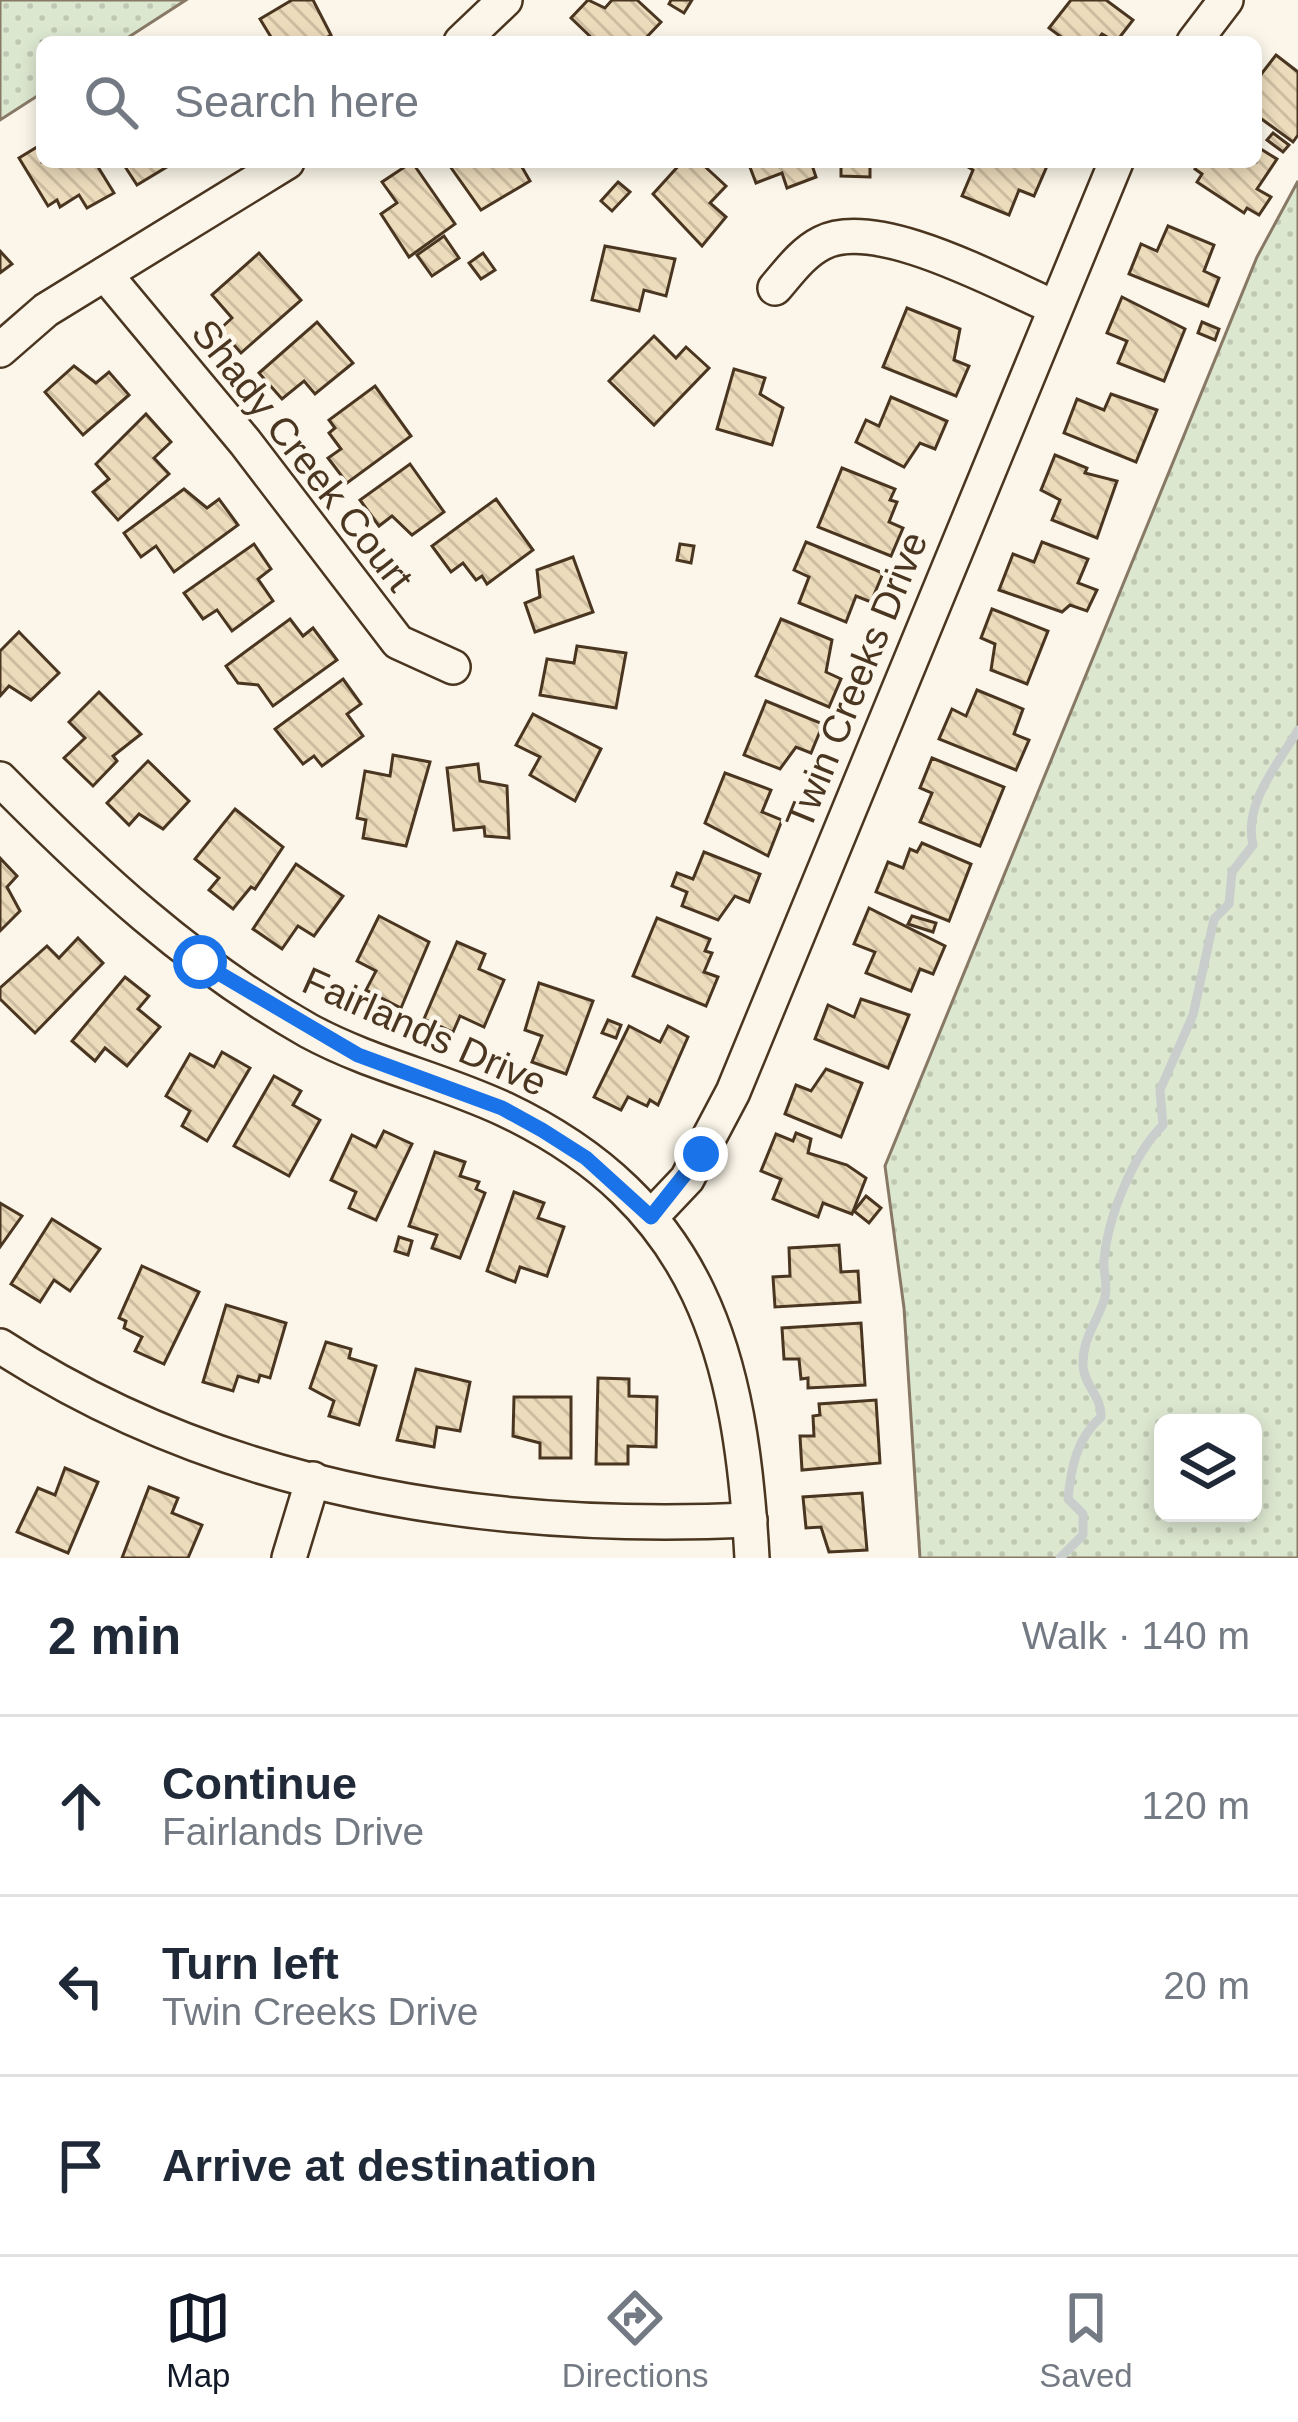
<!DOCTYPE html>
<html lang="en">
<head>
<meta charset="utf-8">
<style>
	:root { --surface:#fff; --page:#f6f6f7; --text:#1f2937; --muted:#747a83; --line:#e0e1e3; --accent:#111827 }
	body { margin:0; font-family:Arial,sans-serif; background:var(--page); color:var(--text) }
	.controls { position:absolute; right:36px; bottom:36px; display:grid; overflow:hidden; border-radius:18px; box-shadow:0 6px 18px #0003 }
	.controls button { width:108px; height:108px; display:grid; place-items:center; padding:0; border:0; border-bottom:3px solid var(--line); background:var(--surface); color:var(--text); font:60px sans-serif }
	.stop { position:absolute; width:36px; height:36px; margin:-27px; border:9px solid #1a73e8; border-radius:50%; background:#fff }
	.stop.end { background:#1a73e8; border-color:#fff; box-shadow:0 3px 12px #0008 }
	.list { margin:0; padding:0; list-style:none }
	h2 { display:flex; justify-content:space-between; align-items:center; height:156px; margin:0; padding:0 48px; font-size:51px }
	h2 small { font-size:39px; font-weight:400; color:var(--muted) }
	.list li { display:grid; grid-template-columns:78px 1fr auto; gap:36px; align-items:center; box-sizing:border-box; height:180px; padding:0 48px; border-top:3px solid var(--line) }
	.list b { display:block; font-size:45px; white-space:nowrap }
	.list p { margin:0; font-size:39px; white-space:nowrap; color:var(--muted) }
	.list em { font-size:39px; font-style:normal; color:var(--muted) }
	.icon { flex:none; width:66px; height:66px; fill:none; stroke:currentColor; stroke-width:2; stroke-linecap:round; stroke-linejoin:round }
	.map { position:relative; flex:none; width:1298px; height:1558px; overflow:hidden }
	.search { position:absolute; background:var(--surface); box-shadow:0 6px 18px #0003; left:36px; right:36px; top:36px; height:132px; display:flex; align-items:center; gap:30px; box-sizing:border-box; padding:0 42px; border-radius:18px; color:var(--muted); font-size:45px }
	.sheet { height:696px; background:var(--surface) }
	nav { display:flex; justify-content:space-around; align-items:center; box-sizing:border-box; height:168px; border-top:3px solid var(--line); background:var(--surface); font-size:33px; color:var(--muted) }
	nav a { display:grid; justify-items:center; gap:6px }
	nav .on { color:var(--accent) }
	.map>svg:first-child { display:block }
</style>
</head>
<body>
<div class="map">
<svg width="1298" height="1558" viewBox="0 0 1298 1558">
	<defs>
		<pattern id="grass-dots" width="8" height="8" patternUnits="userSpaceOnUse" patternTransform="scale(3)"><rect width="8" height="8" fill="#dce7d0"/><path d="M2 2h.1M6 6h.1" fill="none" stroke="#bec7b2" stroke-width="1.8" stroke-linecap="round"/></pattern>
		<pattern id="building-back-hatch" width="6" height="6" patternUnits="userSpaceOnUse" patternTransform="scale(3)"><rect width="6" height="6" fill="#ecdcbc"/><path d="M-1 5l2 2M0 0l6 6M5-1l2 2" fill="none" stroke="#ccbda1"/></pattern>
	</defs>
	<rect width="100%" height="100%" fill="#fbf6e9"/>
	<g fill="url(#grass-dots)" stroke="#887966" stroke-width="3" fill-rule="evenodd">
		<path d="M0 0H186L121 42H42V93L0 120Z"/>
		<path d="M1298 181V1558H920L904 1308 885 1166 1257 257ZM1163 1423H1253V1513H1163Z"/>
	</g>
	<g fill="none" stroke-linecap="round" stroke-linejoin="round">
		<path stroke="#c9cecd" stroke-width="9" d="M1060 1558 1083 1535V1514L1068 1499C1071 1467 1077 1438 1101 1417 1102 1396 1084 1386 1083 1366 1082 1337 1098 1322 1105 1297 1108 1284 1103 1273 1104 1260 1108 1216 1133 1155 1163 1125L1160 1090 1193 1015 1214 919 1229 904 1232 872 1253 845C1243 804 1278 764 1298 730"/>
	</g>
	<g fill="url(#building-back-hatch)" stroke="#4a3520" stroke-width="3">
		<path d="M292 0H313L331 35 319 42H274L260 19Z"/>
		<path d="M588 0 605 8 612 0H637L661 22 642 42H596L571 18Z"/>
		<path d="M671 0H692L684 13 669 4Z"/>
		<path d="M1071 0H1106L1133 20 1116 42 1102 34 1096 42H1068L1049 28Z"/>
		<path d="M1276 55 1298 72V135L1293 142 1256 115V74L1259 77Z"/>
		<path d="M1273 133 1289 145 1283 152 1267 140Z"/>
		<path d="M42 144V162H95L114 193 87 208 79 195 60 207 57 200 48 206 19 158Z"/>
		<path d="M1256 146 1277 159 1257 189 1271 197 1259 215 1247 208 1244 213 1197 182 1202 174 1195 169 1199 162H1256Z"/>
		<path d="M129 162H169L170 165 137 185 124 165Z"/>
		<path d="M412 162 455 224 409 257 381 214 397 203 382 182Z"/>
		<path d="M447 162H519L530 181 481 210Z"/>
		<path d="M700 162 726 186 710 203 726 217 702 246 653 194 682 162Z"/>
		<path d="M748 162H811L816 177 787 188 782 173 756 183Z"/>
		<path d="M841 162H870V177L841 176Z"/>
		<path d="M1036 162 1047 166 1034 196 1019 190 1009 215 962 196 973 170 960 162Z"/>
		<path d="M618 182 630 192 612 211 601 201Z"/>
		<path d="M1168 226 1214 245 1204 271 1219 278 1208 306 1129 274 1141 244 1157 251Z"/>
		<path d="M444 236 459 258 432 276 417 255Z"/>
		<path d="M605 246 675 259 666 296 644 290 639 311 592 300Z"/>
		<path d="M0 251 12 264 0 273Z"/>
		<path d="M259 253 301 300 241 353 220 329 232 318 212 295Z"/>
		<path d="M483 253 495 270 481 279 469 263Z"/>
		<path d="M1122 297 1185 329 1164 381 1118 363 1127 341 1107 333Z"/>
		<path d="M907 308 960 329 954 360 969 366 956 396 883 367Z"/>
		<path d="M317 322 353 363 315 394 304 381 282 399 259 373Z"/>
		<path d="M1202 322 1219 329 1215 340 1198 333Z"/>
		<path d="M654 336 676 358 686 347 709 368 654 425 609 381Z"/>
		<path d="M74 366 96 383 109 372 129 395 83 435 45 392Z"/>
		<path d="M734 369 765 378 760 394 783 408 772 445 717 429Z"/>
		<path d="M375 386 411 436 347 483 328 458 341 449 329 433 335 428 329 420Z"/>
		<path d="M1111 394 1157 410 1136 462 1064 433 1077 399 1104 410Z"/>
		<path d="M891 397 947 421 935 449 920 443 904 467 856 442 866 420 879 426Z"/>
		<path d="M146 414 171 442 154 458 169 474 118 520 93 492 109 479 96 464Z"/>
		<path d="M1055 455 1087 468 1085 473 1117 481 1097 538 1052 520 1060 500 1041 490Z"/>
		<path d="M410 464 444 512 412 535 392 516 379 526 360 500Z"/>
		<path d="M842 468 895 489 890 500 897 502 889 522 903 528 891 556 818 527Z"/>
		<path d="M184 489 207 508 219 499 238 525 174 572 156 546 141 557 124 533Z"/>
		<path d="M496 499 533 550 487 584 482 576 476 580 463 563 451 572 432 546Z"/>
		<path d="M806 542 883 573 871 602 856 596 846 622 799 603 809 577 794 570Z"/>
		<path d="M1042 542 1088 559 1078 583 1097 590 1087 611 1070 605 1062 612 999 590 1013 554 1034 562Z"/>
		<path d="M254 544 271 569 258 579 273 601 232 631 217 610 203 619 184 593Z"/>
		<path d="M680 544 694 546 691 563 677 560Z"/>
		<path d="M573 557 593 612 535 632 525 603 540 597 537 570Z"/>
		<path d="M992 609 1048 631 1027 684 991 670 995 644 981 638Z"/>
		<path d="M290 619 303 636 313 628 337 660 273 706 258 685 238 683 226 666Z"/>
		<path d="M781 619 832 640 826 672 841 679 829 707 756 676Z"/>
		<path d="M19 632 59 673 31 700 9 686 0 696V651Z"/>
		<path d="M577 646 626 653 616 708 540 695 547 659 574 663Z"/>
		<path d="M343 679 361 704 347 714 363 736 322 766 314 756 303 764 275 729Z"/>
		<path d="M977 690 1023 709 1014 734 1029 740 1016 770 939 739 952 709 966 716Z"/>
		<path d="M99 692 141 734 113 756 117 761 93 786 64 758 85 738 69 722Z"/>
		<path d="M766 701 823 724 811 753 796 747 780 769 744 755Z"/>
		<path d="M533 714 601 749 575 801 530 775 540 757 516 745Z"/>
		<path d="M393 755 430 762 406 846 363 838 366 820 357 818 365 771 390 776Z"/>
		<path d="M932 758 1004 787 980 846 920 822 932 793 920 788Z"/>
		<path d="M148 761 189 801 163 829 139 814 129 825 107 803Z"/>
		<path d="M478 764 480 781 507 786 509 838 485 836 484 827 454 830 447 768Z"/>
		<path d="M725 773 771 790 762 812 782 820 768 856 705 823Z"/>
		<path d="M235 809 283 847 255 889 251 887 233 909 209 890 219 878 195 859Z"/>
		<path d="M922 843 971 864 949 921 876 892 888 862 903 868 910 849 917 852Z"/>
		<path d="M704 852 760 874 749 902 735 896 718 920 682 906 687 892 672 886 677 873 693 879Z"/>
		<path d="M0 858 17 876 7 887 20 911 0 931Z"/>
		<path d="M296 864 343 896 314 936 298 926 282 949 253 929Z"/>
		<path d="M869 908 945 946 933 974 920 969 911 991 866 973 875 952 854 944Z"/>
		<path d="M379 916 429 942 401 1008 366 990 376 971 357 961Z"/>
		<path d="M912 916 936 923 933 932 908 924Z"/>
		<path d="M657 918 710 939 705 951 712 953 704 972 718 977 706 1006 633 976Z"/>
		<path d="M78 938 103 963 35 1033 0 999V988L47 946 59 958Z"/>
		<path d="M457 942 485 954 479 969 504 980 484 1027 460 1016 453 1032 424 1019Z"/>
		<path d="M125 977 149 996 138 1009 160 1027 127 1066 105 1048 95 1061 72 1041Z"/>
		<path d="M539 983 593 1001 566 1074 532 1062 542 1036 525 1030Z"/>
		<path d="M861 999 909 1015 888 1068 815 1039 828 1005 854 1017Z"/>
		<path d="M608 1020 621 1025 616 1038 602 1033Z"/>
		<path d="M629 1026 660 1042 668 1026 688 1037 658 1105 650 1100 647 1106 628 1097 621 1110 594 1097Z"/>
		<path d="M222 1052 250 1068 207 1141 182 1126 190 1111 166 1096 190 1054 214 1067Z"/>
		<path d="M826 1069 862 1083 841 1137 785 1114 796 1085 811 1091Z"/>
		<path d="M274 1076 301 1091 293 1105 320 1120 289 1176 234 1146Z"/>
		<path d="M384 1131 412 1144 376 1220 349 1208 356 1192 331 1180 352 1135 376 1147Z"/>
		<path d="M796 1133 811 1139 808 1153 847 1165 866 1178 852 1214 823 1203 818 1217 773 1199 781 1179 761 1171 776 1134 793 1141Z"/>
		<path d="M435 1152 465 1162 460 1176 479 1182 476 1189 485 1193 460 1258 432 1248 437 1235 409 1226Z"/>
		<path d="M514 1192 544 1203 538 1218 564 1227 547 1276 520 1267 515 1282 487 1271Z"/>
		<path d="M866 1196 881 1208 869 1223 854 1211Z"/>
		<path d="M0 1203 22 1216 0 1247Z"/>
		<path d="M52 1219 100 1249 70 1291 54 1280 40 1302 11 1284Z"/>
		<path d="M399 1237 412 1241 408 1255 395 1251Z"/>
		<path d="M839 1245 841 1272 858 1271 860 1302 775 1307 773 1277 790 1276 789 1248Z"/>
		<path d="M142 1266 199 1292 164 1364 135 1351 142 1337 124 1328 126 1321 119 1318Z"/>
		<path d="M226 1305 286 1323 270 1378 260 1375 258 1382 238 1376 233 1391 203 1382Z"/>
		<path d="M861 1323 865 1385 808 1388V1378L801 1379 799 1359H784L782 1328Z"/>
		<path d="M326 1342 351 1349 349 1358 376 1366 359 1425 329 1416 334 1401 310 1388Z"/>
		<path d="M416 1369 470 1382 460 1431 437 1427 434 1447 397 1440Z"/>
		<path d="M598 1378 629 1379V1396L657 1397 656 1447 628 1446V1464H596Z"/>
		<path d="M514 1397H571V1458H540V1443L513 1436Z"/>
		<path d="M876 1400 880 1463 802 1470 800 1436H814L813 1416 820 1415 819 1404Z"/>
		<path d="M65 1468 98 1482 68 1553 17 1532 38 1488 55 1495Z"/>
		<path d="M149 1487 178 1498 172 1513 202 1525 188 1558H122Z"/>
		<path d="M862 1493 867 1550 829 1552 821 1527 806 1528 803 1497Z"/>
	</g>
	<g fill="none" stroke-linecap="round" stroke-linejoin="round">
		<g stroke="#4a3520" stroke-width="38">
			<g id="minor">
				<path d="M461 42 505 0"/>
				<path d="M1194 42 1226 0"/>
				<path d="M105 274 245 442 398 642 453 667"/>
				<path d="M775 288C789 272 802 253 822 243 877 215 1000 284 1054 307"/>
				<path d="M0 350 46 310 287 162"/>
				<path d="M0 779C95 875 190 964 309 1031 372 1065 440 1079 504 1109 702 1203 741 1355 752 1558"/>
				<path d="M651 1217 687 1179 733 1092 1116 162"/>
				<path d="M0 1346C223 1491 487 1532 750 1520"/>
				<path d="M289 1558 313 1479"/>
			</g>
		</g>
		<use href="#minor" stroke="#fbf6e9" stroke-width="33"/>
	</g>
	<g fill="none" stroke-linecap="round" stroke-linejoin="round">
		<path stroke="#1a73e8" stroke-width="15" d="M200 962 358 1055 502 1108 542 1130 586 1158 651 1217 701 1154"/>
	</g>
	<g text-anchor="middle" stroke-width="9" stroke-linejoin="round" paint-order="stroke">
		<g font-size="39" fill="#4a3520" stroke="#fbf6e9">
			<text transform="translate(303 455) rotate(52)" y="14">Shady Creek Court</text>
			<text transform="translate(856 680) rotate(-68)" y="14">Twin Creeks Drive</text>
			<text transform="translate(425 1031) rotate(24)" y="14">Fairlands Drive</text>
		</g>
	</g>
</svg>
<div class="controls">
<button><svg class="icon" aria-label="layers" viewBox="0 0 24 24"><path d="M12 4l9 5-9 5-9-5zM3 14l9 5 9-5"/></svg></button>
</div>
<div class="stop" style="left:200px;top:962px"></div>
<div class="stop end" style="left:701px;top:1154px"></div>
<div class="search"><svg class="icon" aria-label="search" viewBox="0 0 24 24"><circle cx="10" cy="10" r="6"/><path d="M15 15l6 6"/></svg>Search here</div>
</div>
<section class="sheet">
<h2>2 min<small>Walk · 140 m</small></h2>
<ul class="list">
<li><svg class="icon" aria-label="ahead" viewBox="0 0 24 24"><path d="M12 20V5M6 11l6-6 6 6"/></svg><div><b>Continue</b><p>Fairlands Drive</p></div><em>120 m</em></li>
<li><svg class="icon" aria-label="left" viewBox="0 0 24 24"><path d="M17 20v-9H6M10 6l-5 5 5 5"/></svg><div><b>Turn left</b><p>Twin Creeks Drive</p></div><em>20 m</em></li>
<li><svg class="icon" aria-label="arrive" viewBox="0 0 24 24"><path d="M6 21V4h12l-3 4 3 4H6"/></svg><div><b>Arrive at destination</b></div></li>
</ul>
</section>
<nav>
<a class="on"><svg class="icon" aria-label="map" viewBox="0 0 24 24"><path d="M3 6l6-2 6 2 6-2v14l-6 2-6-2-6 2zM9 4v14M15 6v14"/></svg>Map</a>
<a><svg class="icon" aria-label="directions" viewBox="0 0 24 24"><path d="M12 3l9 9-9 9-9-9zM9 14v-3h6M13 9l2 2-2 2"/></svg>Directions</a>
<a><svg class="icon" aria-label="saved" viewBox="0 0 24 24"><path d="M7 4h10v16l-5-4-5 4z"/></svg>Saved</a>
</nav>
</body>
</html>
